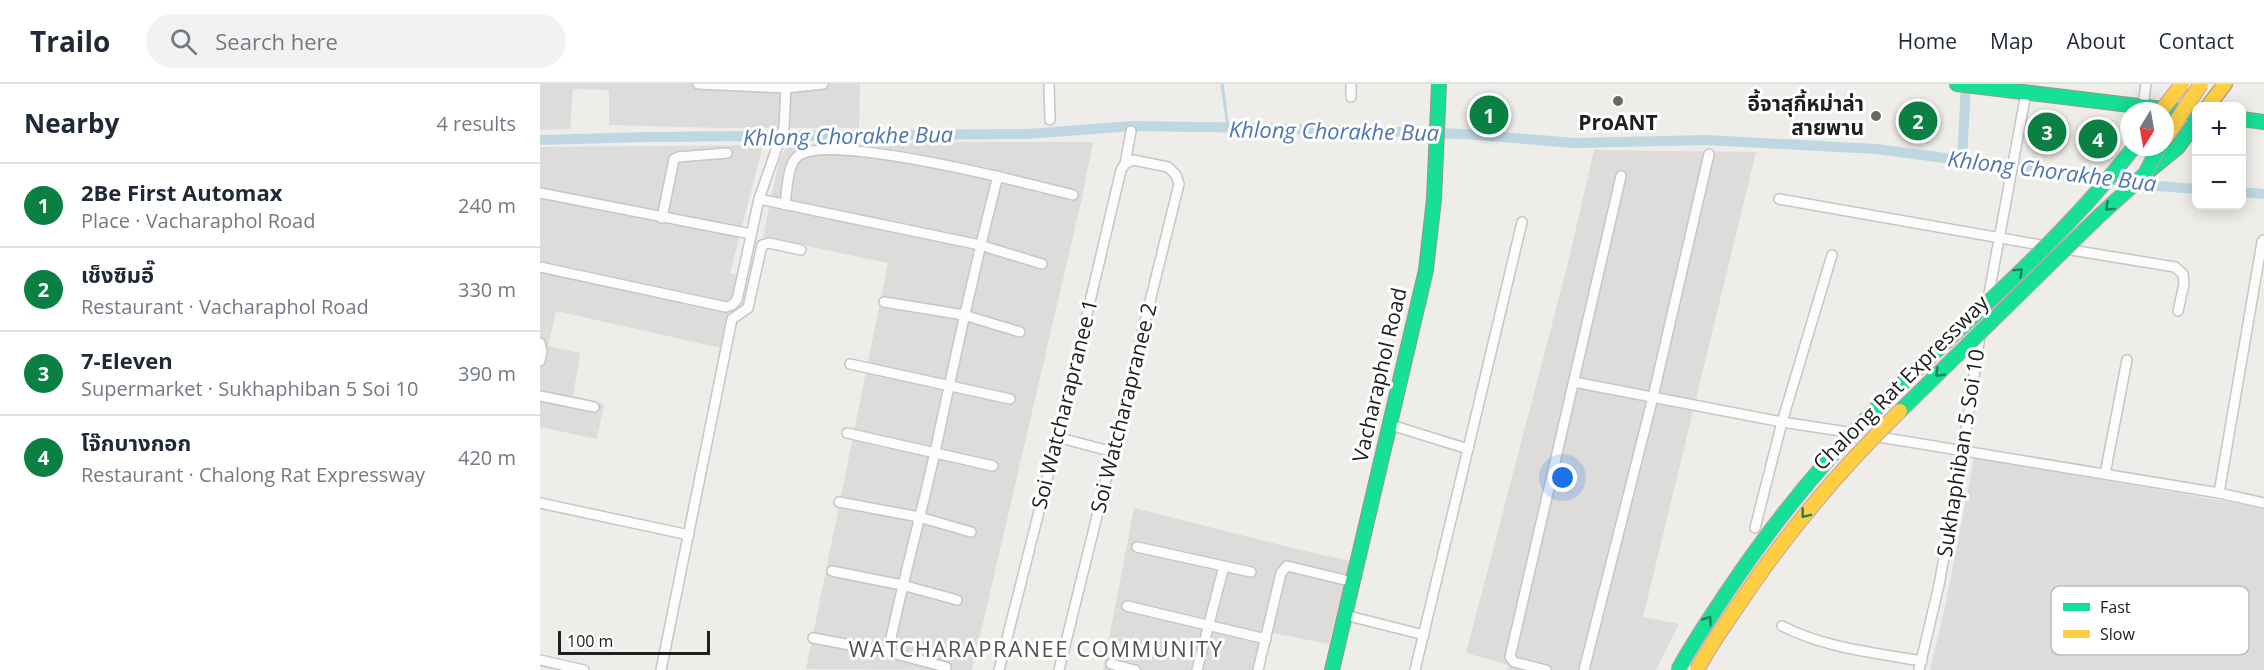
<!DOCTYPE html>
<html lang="en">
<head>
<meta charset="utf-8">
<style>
	:root { --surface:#fff; --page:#f2f2f3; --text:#1f2937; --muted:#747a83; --line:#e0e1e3; --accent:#0b8043 }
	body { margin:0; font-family:"Open Sans","Noto Sans Thai",sans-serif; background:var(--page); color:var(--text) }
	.controls { position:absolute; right:18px; top:18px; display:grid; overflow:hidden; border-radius:12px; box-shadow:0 3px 15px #0003 }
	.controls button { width:54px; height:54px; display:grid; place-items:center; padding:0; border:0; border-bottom:2px solid var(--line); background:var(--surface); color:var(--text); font:30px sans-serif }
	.compass { position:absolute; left:1580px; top:18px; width:54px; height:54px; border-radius:50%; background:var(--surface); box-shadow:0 3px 15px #0003; rotate:191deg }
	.scale { position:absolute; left:18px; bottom:15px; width:152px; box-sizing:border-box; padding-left:6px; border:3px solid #202020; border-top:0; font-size:16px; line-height:21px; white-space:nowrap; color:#202020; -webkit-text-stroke:4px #fff; paint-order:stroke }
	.you { position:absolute; left:1023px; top:394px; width:21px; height:21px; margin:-15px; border:4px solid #fff; border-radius:50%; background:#1a73e8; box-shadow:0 0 0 9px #1a73e833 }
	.badge { display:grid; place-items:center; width:39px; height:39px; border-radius:50%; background:var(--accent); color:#fff; font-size:20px; font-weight:700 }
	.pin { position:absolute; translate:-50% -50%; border:3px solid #fff; box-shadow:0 2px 6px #0006 }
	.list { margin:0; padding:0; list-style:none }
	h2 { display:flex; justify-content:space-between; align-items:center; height:78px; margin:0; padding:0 24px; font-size:26px }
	h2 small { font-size:20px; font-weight:400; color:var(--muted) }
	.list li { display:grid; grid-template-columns:39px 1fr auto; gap:18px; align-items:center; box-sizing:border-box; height:84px; padding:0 24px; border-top:2px solid var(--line) }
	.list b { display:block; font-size:22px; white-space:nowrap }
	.list p { margin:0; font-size:20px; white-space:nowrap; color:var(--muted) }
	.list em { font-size:20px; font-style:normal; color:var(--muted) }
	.icon { flex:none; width:33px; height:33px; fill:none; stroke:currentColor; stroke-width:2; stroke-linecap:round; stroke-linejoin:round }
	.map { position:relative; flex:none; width:1724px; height:586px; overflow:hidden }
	header { display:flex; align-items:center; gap:36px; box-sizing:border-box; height:84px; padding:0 30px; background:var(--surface); border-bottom:2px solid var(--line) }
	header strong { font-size:28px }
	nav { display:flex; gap:33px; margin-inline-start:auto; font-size:21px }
	.search { width:420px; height:54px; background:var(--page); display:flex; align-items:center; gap:15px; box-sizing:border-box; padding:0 21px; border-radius:33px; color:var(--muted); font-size:22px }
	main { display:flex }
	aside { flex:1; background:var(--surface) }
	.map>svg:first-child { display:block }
</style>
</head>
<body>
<header>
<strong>Trailo</strong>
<div class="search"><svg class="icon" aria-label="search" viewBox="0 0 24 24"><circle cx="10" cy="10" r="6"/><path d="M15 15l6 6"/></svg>Search here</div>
<nav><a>Home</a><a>Map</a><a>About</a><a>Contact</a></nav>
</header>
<main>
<aside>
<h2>Nearby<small>4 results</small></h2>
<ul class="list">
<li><span class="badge">1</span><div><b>2Be First Automax</b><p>Place · Vacharaphol Road</p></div><em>240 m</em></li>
<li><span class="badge">2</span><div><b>เช็งซิมอี๊</b><p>Restaurant · Vacharaphol Road</p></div><em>330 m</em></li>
<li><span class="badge">3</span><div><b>7-Eleven</b><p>Supermarket · Sukhaphiban 5 Soi 10</p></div><em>390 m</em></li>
<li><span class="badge">4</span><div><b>โจ๊กบางกอก</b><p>Restaurant · Chalong Rat Expressway</p></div><em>420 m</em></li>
</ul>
</aside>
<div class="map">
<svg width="1724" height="586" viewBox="0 0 1724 586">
	<rect width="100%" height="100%" fill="#efede9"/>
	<g fill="#dedcda">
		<path d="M0 0H320L319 44H183L69 41V6L33 5 30 45 0 46Z"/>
		<path d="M410 58H553L541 118 432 586 266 585 348 179 223 153 239 76 248 61Z"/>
		<path d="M223 61 190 189 197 191 181 264 16 227 8 262 40 269 33 312 64 320 57 355 0 343V63Z"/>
		<path d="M1054 66 1216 68 1103 533 1139 540 1116 586H968L969 582 965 580 926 569 1028 179Z"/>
		<path d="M594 424 761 466 810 477 789 560 733 549 722 586H563Z"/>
	</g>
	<path fill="#dddcda" d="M1434 374 1724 424V586H1390L1404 528Z"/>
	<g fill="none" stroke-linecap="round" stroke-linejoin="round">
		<path stroke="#bed7e1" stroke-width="3" d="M682 0 688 44"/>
		<g stroke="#bed7e1" stroke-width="10">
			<path d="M0 56 107 53 487 50 593 42 722 44 924 50 1035 59 1167 56 1336 65 1619 102 1656 105"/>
			<path d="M1422 76 1426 0"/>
			<path d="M1702 108 1724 110"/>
		</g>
		<g stroke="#c7c6c5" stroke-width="12">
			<g id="street">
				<path d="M158 0 246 4 283 0"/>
				<path d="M509 0 510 36"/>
				<path d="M811 13V0"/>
				<path d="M1603 22 1606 0"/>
				<path d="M585 80 591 47"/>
				<path d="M0 109 211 150"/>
				<path d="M219 115 440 161 502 180"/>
				<path d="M1239 115 1506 162"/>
				<path d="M245 121C247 107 247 81 258 72 289 48 490 100 533 111"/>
				<path d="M122 134 134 75 138 73 187 69"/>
				<path d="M1525 165 1635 183 1643 190 1644 200 1638 227"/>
				<path d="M1292 171 1242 338 1314 349"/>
				<path d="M0 183 186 223 192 221 197 216 219 115 244 43 246 4"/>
				<path d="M1448 215 1486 9"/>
				<path d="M344 218 424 231 480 248"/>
				<path d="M0 259 2 267 0 277"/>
				<path d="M310 280 470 315"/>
				<path d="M1034 298 1242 338 1215 444"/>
				<path d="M0 312 54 323"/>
				<path d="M851 341 928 365 982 138"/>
				<path d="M307 349 453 382"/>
				<path d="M1333 352 1679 409 1724 419"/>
				<path d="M517 353 573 368"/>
				<path d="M1565 390 1587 276"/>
				<path d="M1679 409 1722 158 1724 156"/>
				<path d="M299 418 379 433 431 448"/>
				<path d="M0 419 149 451"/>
				<path d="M597 463 711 488"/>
				<path d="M292 487 362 501 417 516"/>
				<path d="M587 522 726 555"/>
				<path d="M805 531 884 551"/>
				<path d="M1242 542C1285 564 1335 569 1382 577"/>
				<path d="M273 554 348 568 406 583"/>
				<path d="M348 568C362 501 380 435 395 368 415 275 434 183 458 92"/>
				<path d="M0 576 44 586"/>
				<path d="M571 580 595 586"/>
				<path d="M121 586 192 235 208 224 222 161 229 159 261 166"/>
				<path d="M459 586 524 328 581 86 585 80 593 76 628 83 636 91 639 100 519 586"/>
				<path d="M657 586 684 482"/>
				<path d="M718 586 741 489 747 482 813 498"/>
				<path d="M875 586 928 365"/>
				<path d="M1006 586 974 578 970 573 1081 92"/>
				<path d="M1044 586 1113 313 1169 70"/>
				<path d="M1379 586 1399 501 1421 380 1440 252"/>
			</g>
		</g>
		<g stroke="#959881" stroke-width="16">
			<g id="fast">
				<path d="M1417 0 1656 29"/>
				<path d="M1702 35 1724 38"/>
				<path d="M1605 90 1638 63 1656 38"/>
				<path d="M792 586 886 186 894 115 899 0"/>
			</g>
		</g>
		<g stroke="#959881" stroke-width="16">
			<path id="slow" d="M1668 22 1685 0"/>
		</g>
		<use href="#street" stroke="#fdfcfc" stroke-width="9"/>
		<use href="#fast" stroke="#16e098" stroke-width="14"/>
		<use href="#slow" stroke="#ffcf43" stroke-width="14"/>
		<g stroke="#c4a1a8" stroke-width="16" stroke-linecap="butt">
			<g id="fast-bridge">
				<path d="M1360 327 1558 133 1605 90 1619 63"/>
				<path d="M1138 586C1153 558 1171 532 1189 505 1230 444 1274 388 1326 335 1415 245 1516 164 1594 63"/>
			</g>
		</g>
		<g stroke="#c4a1a8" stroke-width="16" stroke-linecap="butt">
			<g id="slow-bridge">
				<path d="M1621 27 1642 0"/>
				<path d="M1625 54 1661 0"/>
				<path d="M1157 586C1169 563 1184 542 1199 520 1246 450 1299 386 1360 327"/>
			</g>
		</g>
		<use href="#fast-bridge" stroke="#16e098" stroke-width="14"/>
		<use href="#slow-bridge" stroke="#ffcf43" stroke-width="14"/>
	</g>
	<defs><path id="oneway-chevron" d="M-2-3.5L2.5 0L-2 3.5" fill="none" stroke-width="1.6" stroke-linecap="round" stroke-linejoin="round" transform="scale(1.5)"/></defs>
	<g stroke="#1b805c">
		<use href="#oneway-chevron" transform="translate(1569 123) rotate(138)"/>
		<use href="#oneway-chevron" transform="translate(1479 188) rotate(-44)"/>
		<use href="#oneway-chevron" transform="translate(1399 289) rotate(136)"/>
		<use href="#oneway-chevron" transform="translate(1265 430) rotate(128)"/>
		<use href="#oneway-chevron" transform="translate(1168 536) rotate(-56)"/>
	</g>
	<g fill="#686866" stroke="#fff" stroke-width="2">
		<circle cx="1078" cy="17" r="6"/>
		<circle cx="1336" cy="32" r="6"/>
	</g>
	<g text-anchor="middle" stroke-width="6" stroke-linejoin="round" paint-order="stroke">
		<g font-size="21" font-weight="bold" fill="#202020" stroke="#fff" text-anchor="end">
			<text x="1324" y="27">อี้จาสุกี้หม่าล่า<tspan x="1324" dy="24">สายพาน</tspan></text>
			<text x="1078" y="46" text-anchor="middle">ProANT</text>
		</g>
		<g font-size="21" fill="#202020" stroke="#fff">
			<text transform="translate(840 291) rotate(-77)" y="7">Vacharaphol Road</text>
			<text transform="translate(1361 299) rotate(-45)" y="7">Chalong Rat Expressway</text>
			<text transform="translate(525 320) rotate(-76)" y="7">Soi Watcharapranee 1</text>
			<text transform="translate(584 324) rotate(-76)" y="7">Soi Watcharapranee 2</text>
			<text transform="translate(1421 369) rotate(-81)" y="7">Sukhaphiban 5 Soi 10</text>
		</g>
		<g font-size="22" font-style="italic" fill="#4e76af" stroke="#fff">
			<text transform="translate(794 47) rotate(1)" y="8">Khlong Chorakhe Bua</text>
			<text transform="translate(308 52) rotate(-1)" y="8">Khlong Chorakhe Bua</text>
			<text transform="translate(1512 87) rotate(7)" y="8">Khlong Chorakhe Bua</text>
		</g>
		<g font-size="22" letter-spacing="1.5" fill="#535353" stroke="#fff">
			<text x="496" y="573">WATCHARAPRANEE COMMUNITY</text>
		</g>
	</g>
	<rect x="1511" y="502" width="198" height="69" rx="9" fill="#fff" stroke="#bcbcbc" stroke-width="1.5"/>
	<rect x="1523" y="519" width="27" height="8" fill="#16e098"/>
	<rect x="1523" y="546" width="27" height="8" fill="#ffcf43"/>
	<g font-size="16" fill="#202020">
		<text x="1560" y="529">Fast</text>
		<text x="1560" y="556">Slow</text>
	</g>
</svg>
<div class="controls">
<button>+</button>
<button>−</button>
</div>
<svg class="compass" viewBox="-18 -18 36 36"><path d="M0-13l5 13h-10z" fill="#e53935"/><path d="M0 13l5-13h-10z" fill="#747a83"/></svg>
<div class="scale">100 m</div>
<div class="you"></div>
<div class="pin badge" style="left:949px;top:31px">1</div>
<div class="pin badge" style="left:1378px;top:37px">2</div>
<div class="pin badge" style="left:1507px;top:48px">3</div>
<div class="pin badge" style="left:1558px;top:55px">4</div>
</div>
</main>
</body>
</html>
